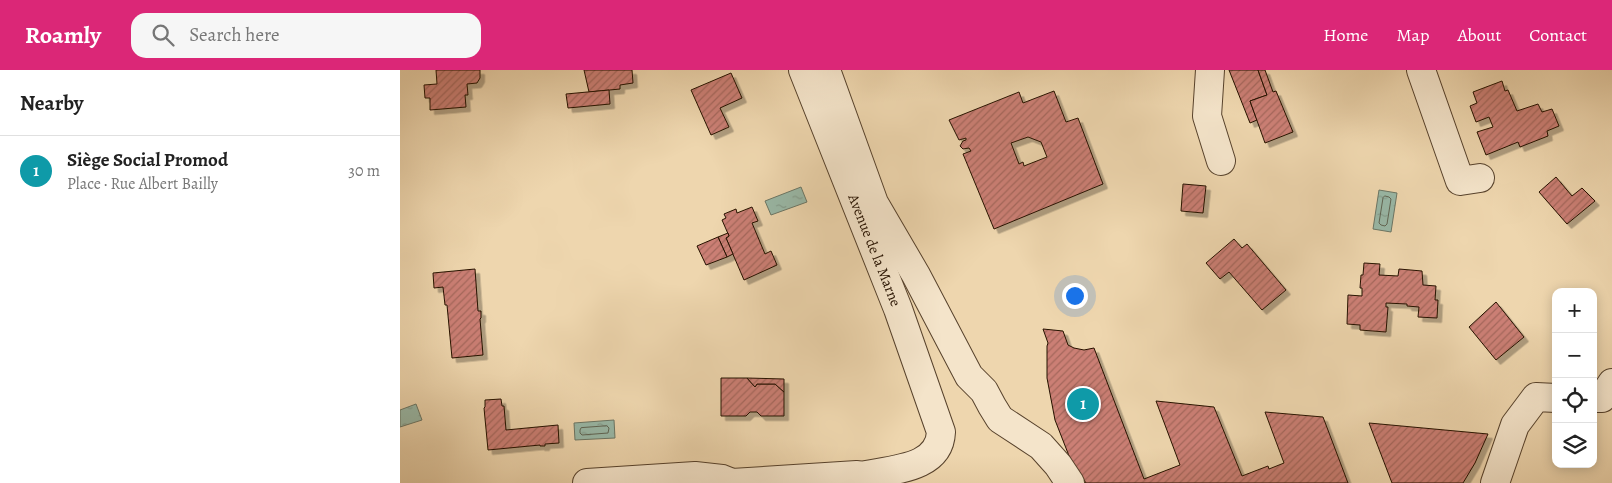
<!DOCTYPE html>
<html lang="en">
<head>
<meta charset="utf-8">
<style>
	:root { --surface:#fff; --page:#f6f6f6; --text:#222; --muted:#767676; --line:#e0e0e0; --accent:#db2777 }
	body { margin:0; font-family:Alegreya,serif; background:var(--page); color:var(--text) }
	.controls { position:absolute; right:15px; bottom:15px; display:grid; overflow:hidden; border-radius:10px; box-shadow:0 2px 12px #0003 }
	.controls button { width:45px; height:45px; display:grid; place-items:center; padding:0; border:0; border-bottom:1px solid var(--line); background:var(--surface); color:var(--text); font:25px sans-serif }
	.you { position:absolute; left:674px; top:225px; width:18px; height:18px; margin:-12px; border:4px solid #fff; border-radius:50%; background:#1a73e8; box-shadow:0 0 0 8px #1a73e833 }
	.badge { display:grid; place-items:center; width:32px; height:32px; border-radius:50%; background:var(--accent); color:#fff; font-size:16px; font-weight:700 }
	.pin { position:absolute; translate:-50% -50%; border:2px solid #fff; box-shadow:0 1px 5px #0006 }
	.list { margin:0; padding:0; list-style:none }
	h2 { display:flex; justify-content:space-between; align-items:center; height:65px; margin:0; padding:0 20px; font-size:21px }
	h2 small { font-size:16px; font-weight:400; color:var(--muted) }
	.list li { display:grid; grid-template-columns:32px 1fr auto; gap:15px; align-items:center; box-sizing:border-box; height:70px; padding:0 20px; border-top:1px solid var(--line) }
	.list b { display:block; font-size:19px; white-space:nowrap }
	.list p { margin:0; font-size:16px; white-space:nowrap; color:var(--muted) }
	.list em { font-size:16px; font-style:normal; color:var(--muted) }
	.icon { flex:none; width:28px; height:28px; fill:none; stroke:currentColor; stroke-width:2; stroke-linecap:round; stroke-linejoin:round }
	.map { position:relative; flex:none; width:1212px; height:413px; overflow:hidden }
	header { display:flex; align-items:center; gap:30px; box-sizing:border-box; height:70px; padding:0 25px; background:var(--accent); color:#fff }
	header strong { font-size:24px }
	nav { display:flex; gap:28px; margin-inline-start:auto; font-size:18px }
	.search { width:350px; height:45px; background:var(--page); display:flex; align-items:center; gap:12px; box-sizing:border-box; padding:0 18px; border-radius:15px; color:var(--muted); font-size:19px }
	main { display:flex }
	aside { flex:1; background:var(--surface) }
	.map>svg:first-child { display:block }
</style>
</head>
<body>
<header>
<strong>Roamly</strong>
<div class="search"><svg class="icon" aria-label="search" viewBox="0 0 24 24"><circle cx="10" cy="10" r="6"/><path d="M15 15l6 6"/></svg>Search here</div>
<nav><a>Home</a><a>Map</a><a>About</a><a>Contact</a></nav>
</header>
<main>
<aside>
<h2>Nearby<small></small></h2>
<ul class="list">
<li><span class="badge" style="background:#0f9aa8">1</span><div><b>Siège Social Promod</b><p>Place · Rue Albert Bailly</p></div><em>30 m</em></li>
</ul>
</aside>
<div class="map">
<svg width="1212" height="413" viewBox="0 0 1212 413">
	<defs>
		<pattern id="water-ripples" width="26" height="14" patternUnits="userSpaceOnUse" patternTransform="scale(1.25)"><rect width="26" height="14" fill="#99b9a8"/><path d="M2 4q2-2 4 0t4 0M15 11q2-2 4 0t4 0" fill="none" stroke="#849e8f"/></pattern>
		<pattern id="building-hatch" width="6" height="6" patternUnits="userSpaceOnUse" patternTransform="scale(1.25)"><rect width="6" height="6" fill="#cb7f74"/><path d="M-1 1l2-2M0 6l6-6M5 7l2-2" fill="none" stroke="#a5675d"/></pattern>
		<filter id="shadow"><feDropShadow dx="4.5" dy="4.5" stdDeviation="0" flood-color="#0004"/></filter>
	</defs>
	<rect width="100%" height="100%" fill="#eed6ae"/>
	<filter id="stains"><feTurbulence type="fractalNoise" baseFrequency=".004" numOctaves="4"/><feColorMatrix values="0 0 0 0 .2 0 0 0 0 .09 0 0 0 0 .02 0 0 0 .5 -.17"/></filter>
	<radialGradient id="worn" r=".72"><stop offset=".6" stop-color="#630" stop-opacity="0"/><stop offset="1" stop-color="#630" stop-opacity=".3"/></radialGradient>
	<g fill="url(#water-ripples)" stroke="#6b7665">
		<path d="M401 117 407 132 371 145 365 131Z"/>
		<path d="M979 120 997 123 991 162 973 159Z"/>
		<path d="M16 334 22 350 0 357V340Z"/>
		<path d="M214 350 215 368 175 370 174 353Z"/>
	</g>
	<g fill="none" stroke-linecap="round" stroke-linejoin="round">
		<g stroke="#5f6554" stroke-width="1">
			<path d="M985 126 989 127 991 129 987 154 985 156 981 155 979 153 983 128Z"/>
			<path d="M207 356 209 358 208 363 182 365 180 363V360L181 358Z"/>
		</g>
	</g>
	<g fill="url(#building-hatch)" stroke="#251100" fill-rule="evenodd" filter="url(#shadow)">
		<path d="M36 0H80V8L77 13 67 14 68 25H65L66 37 30 40V28H25L24 15 37 14Z"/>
		<path d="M184 0H232L233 13 220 15V19L189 22Z"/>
		<path d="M829 0H858L867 25 850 31 857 50 850 53Z"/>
		<path d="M858 0H865L873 22 876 21 893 62 865 73 850 31 867 25Z"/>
		<path d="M331 3 342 28 320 38 329 57 311 65 291 20Z"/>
		<path d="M1102 11 1105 21 1108 20 1117 41 1138 34 1142 42 1152 39 1159 56 1147 61 1148 66 1120 77 1118 72 1086 85 1077 62 1093 57 1089 47 1076 52 1070 36 1077 33 1073 22Z"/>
		<path d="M209 20 210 34 168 38 166 24Z"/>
		<path d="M654 21 666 52 678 48 703 114 594 159 563 84 571 81 569 78 563 79 560 76 563 71 566 70V68L559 70 549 50 619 22 623 33ZM628 67 641 72 647 87 624 96 623 92 619 94 611 73Z"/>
		<path d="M1156 107 1172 126 1182 118 1195 131 1167 154 1139 122Z"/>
		<path d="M783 114 806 116 803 143 781 141Z"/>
		<path d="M352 137 358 151 352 153 365 184 371 181 377 195 344 210 326 168 329 166 322 150 326 148 324 144 336 139 337 143Z"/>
		<path d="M328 163 329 166 326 168 333 184 327 187 318 167Z"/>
		<path d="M318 167 327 187 306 195 297 176Z"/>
		<path d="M834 169 842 178 847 174 886 220 862 240 829 202 820 209 806 193Z"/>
		<path d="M964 193 980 194 979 205 998 206 999 199 1022 201 1023 215 1036 216 1035 230H1038L1037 248 1018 247 1019 237 1007 236V234L986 233V237H988L986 262 960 260V255L947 254 948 225 962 226V218H960L961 205H963Z"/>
		<path d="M75 199 78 241H81V248L80 249 83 285 52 288 47 235H45L43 217 34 218 33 203Z"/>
		<path d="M1096 232 1124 267 1096 290 1069 257Z"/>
		<path d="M643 259 663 261 668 275 674 278 684 280 694 278 744 409 780 395 756 331 814 337 842 406 868 396 869 399 884 393 865 342 923 347 948 413H686L671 391 655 350 647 308V276L648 273Z"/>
		<path d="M321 308H347L355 317 357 314H375L384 322V346H361L357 342H350L346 346H321Z"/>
		<path d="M347 308 384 309V322L375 314H357L355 317Z"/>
		<path d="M101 329 102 336H104L106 360 158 355 159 373 145 374V376H140V375L88 380 84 338 85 337V330Z"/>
		<path d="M969 353 1088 364 1075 393 1063 413H992Z"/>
	</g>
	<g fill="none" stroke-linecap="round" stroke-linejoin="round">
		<g stroke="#57422c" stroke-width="30">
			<g id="minor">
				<path id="s1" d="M403 0 498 239 541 362C539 408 469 397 438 413"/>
				<path d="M426 0 474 133 516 205 569 306 584 321 592 336 600 349 641 376 658 395 670 413"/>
				<path d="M810 0 807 46 821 91"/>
				<path d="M1021 0 1060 111 1080 108"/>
				<path d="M1193 328H1202L1212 313"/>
				<path d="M187 413 295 406 322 409 332 413"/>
				<path d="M332 413 457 405"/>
				<path d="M1095 413 1115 355 1136 327 1156 328"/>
			</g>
		</g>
		<use href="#minor" stroke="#f4e4ca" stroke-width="28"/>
	</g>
	<g text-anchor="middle" stroke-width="4.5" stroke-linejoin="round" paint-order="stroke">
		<g font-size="15" fill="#251100" stroke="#f4e4ca">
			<text dy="5" stroke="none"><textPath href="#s1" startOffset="194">Avenue de la Marne</textPath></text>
		</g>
	</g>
	<rect width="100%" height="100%" filter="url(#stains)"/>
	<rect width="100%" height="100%" fill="url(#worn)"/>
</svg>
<div class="controls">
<button>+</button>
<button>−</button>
<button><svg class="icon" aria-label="locate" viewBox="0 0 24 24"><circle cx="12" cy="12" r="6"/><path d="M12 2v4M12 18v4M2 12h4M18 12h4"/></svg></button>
<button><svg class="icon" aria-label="layers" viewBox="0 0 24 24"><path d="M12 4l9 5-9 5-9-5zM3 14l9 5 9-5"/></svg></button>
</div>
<div class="you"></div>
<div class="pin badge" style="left:683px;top:334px;background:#0f9aa8">1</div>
</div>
</main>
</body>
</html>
